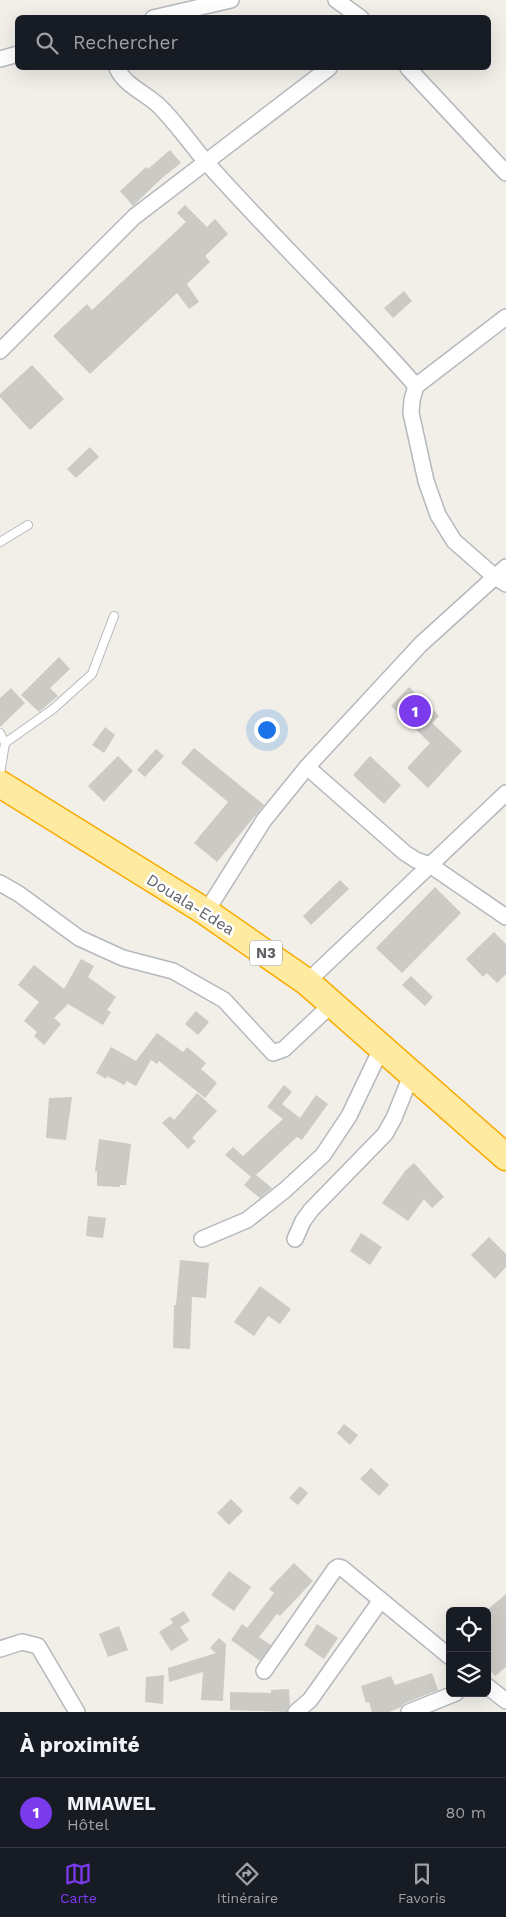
<!DOCTYPE html>
<html lang="fr">
<head>
<meta charset="utf-8">
<style>
	:root { --surface:#171b24; --page:#242831; --text:#f1f3f6; --muted:#9ea1a6; --line:#363941; --accent:#7c3aed }
	body { margin:0; font-family:"Work Sans",sans-serif; background:var(--page); color:var(--text) }
	.controls { position:absolute; right:15px; bottom:15px; display:grid; overflow:hidden; border-radius:8px; box-shadow:0 5px 20px #0002 }
	.controls button { width:45px; height:45px; display:grid; place-items:center; padding:0; border:0; border-bottom:1px solid var(--line); background:var(--surface); color:var(--text); font:25px sans-serif }
	.you { position:absolute; left:266px; top:729px; width:18px; height:18px; margin:-12px; border:4px solid #fff; border-radius:50%; background:#1a73e8; box-shadow:0 0 0 8px #1a73e833 }
	.badge { display:grid; place-items:center; width:32px; height:32px; border-radius:50%; background:var(--accent); color:#fff; font-size:16px; font-weight:700 }
	.pin { position:absolute; translate:-50% -50%; border:2px solid #fff; box-shadow:0 1px 5px #0006 }
	.list { margin:0; padding:0; list-style:none }
	h2 { display:flex; justify-content:space-between; align-items:center; height:65px; margin:0; padding:0 20px; font-size:21px }
	h2 small { font-size:16px; font-weight:400; color:var(--muted) }
	.list li { display:grid; grid-template-columns:32px 1fr auto; gap:15px; align-items:center; box-sizing:border-box; height:70px; padding:0 20px; border-top:1px solid var(--line) }
	.list b { display:block; font-size:19px; white-space:nowrap }
	.list p { margin:0; font-size:16px; white-space:nowrap; color:var(--muted) }
	.list em { font-size:16px; font-style:normal; color:var(--muted) }
	.icon { flex:none; width:28px; height:28px; fill:none; stroke:currentColor; stroke-width:2; stroke-linecap:round; stroke-linejoin:round }
	.map { position:relative; flex:none; width:506px; height:1712px; overflow:hidden }
	.search { position:absolute; background:var(--surface); box-shadow:0 5px 20px #0002; left:15px; right:15px; top:15px; height:55px; display:flex; align-items:center; gap:12px; box-sizing:border-box; padding:0 18px; border-radius:8px; color:var(--muted); font-size:19px }
	.sheet { height:135px; background:var(--surface) }
	nav { display:flex; justify-content:space-around; align-items:center; box-sizing:border-box; height:70px; border-top:1px solid var(--line); background:var(--surface); font-size:14px; color:var(--muted) }
	nav a { display:grid; justify-items:center; gap:2px }
	nav .on { color:var(--accent) }
	.map>svg:first-child { display:block }
</style>
</head>
<body>
<div class="map">
<svg width="506" height="1712" viewBox="0 0 506 1712">
	<rect width="100%" height="100%" fill="#f1efe8"/>
	<g fill="#cccac5">
		<path d="M170 150 181 163 162 178 133 206 120 191 146 167 148 169Z"/>
		<path d="M185 205 207 227 215 219 228 234 205 256 210 262 187 284 199 302 189 309 177 293 90 374 53 336 87 304 92 310 186 222 177 213Z"/>
		<path d="M404 291 412 301 393 318 384 308Z"/>
		<path d="M32 365 64 399 30 430 0 397V394Z"/>
		<path d="M90 447 99 457 76 478 67 469Z"/>
		<path d="M59 657 70 669 50 688 58 696 39 712 21 695Z"/>
		<path d="M409 687 439 716 432 723 462 751 428 788 407 768 430 743 391 706Z"/>
		<path d="M11 688 25 703 0 727V698Z"/>
		<path d="M105 727 115 735 104 753 92 745Z"/>
		<path d="M194 748 264 805 217 862 194 843 228 802 181 763Z"/>
		<path d="M156 749 164 756 145 777 137 770Z"/>
		<path d="M118 756 133 771 104 802 88 786Z"/>
		<path d="M370 756 401 785 384 804 353 775Z"/>
		<path d="M340 880 349 889 311 925 303 916Z"/>
		<path d="M435 887 461 913 402 973 376 948Z"/>
		<path d="M494 932 506 944V974L497 983 487 973 483 977 466 959Z"/>
		<path d="M81 959 94 966 88 977 116 997 107 1010 111 1012 103 1025 68 1004 54 1018 61 1024 44 1045 34 1036 37 1032 24 1021 39 1002 18 985 34 965 64 989Z"/>
		<path d="M411 976 433 997 425 1006 402 985Z"/>
		<path d="M196 1011 209 1022 198 1035 185 1024Z"/>
		<path d="M157 1033 183 1052 187 1047 206 1063 201 1069 217 1083 205 1098 159 1061 157 1064 151 1060 136 1086 127 1081 124 1085 107 1076 106 1079 96 1073 111 1047 136 1061Z"/>
		<path d="M284 1085 292 1092 282 1104 300 1118 316 1095 328 1104 302 1140 297 1137 256 1175 272 1188 260 1198 244 1185 251 1177 225 1155 233 1147 243 1156 283 1119 267 1107Z"/>
		<path d="M197 1093 217 1111 192 1138 196 1141 188 1149 162 1123 170 1116 174 1120Z"/>
		<path d="M72 1097 66 1140 46 1138 49 1098Z"/>
		<path d="M99 1139 131 1144 126 1185H120V1187L97 1186V1171H95Z"/>
		<path d="M414 1163 444 1197 432 1208 424 1199 408 1221 382 1203 405 1171Z"/>
		<path d="M88 1216 106 1218 103 1238 86 1236Z"/>
		<path d="M361 1233 382 1247 370 1265 350 1251Z"/>
		<path d="M489 1237 506 1254V1267L495 1279 471 1255Z"/>
		<path d="M180 1260 209 1263 206 1298 192 1297 190 1349 173 1348 174 1305H176Z"/>
		<path d="M260 1286 291 1309 280 1324 268 1316 254 1336 234 1322Z"/>
		<path d="M344 1424 358 1435 350 1445 337 1433Z"/>
		<path d="M371 1468 389 1485 379 1496 360 1479Z"/>
		<path d="M300 1486 308 1493 298 1505 289 1498Z"/>
		<path d="M231 1499 243 1511 229 1525 217 1513Z"/>
		<path d="M294 1563 313 1581 280 1616 277 1614 259 1637 271 1645 260 1661 231 1640 242 1624 247 1628 274 1593 269 1589Z"/>
		<path d="M229 1571 251 1587 234 1611 211 1595Z"/>
		<path d="M506 1594V1667L495 1676 487 1667V1610Z"/>
		<path d="M184 1611 190 1621 180 1627 189 1640 171 1651 159 1632 173 1623 170 1619Z"/>
		<path d="M317 1624 338 1638 324 1659 304 1645Z"/>
		<path d="M119 1626 128 1650 108 1657 99 1634Z"/>
		<path d="M219 1638 226 1644 223 1701 201 1700 203 1672 169 1682 168 1668 216 1653 210 1648Z"/>
		<path d="M432 1673 438 1690 405 1703 401 1707 389 1712H372L369 1702 366 1703 361 1686 391 1676 395 1685Z"/>
		<path d="M164 1675 163 1704 145 1702 146 1677Z"/>
		<path d="M289 1689 290 1705 287 1712 230 1710V1692L271 1693V1690Z"/>
	</g>
	<g fill="none" stroke-linecap="round" stroke-linejoin="round">
		<g stroke="#b5b8bc" stroke-width="10">
			<g id="service">
				<path d="M0 542 28 525"/>
				<path d="M0 733 5 743 0 774"/>
				<path d="M5 743 53 709 92 674 114 616"/>
			</g>
		</g>
		<g stroke="#b5b8bc" stroke-width="18">
			<g id="minor">
				<path d="M336 0 361 18"/>
				<path d="M153 18 231 0"/>
				<path d="M0 59 18 54"/>
				<path d="M117 68C125 87 151 95 164 111 179 127 191 144 205 161 233 192 262 223 291 253 333 297 376 340 416 386"/>
				<path d="M408 68 506 173"/>
				<path d="M506 317 416 386 412 400 411 413 426 481 438 515 454 541 495 577 506 584"/>
				<path d="M0 351 134 217 329 68"/>
				<path d="M307 767 405 853 416 860 430 865 506 917"/>
				<path d="M0 883 19 894 79 938 123 958 173 971 224 1000 273 1053 284 1049 332 1004"/>
				<path d="M206 912 264 820 307 767 421 644 506 567"/>
				<path d="M307 982 506 793"/>
				<path d="M202 1239 247 1220 285 1190 323 1155 349 1116 382 1047"/>
				<path d="M295 1239 303 1221 311 1210 385 1134 394 1118 412 1073"/>
				<path d="M0 1649 22 1642 38 1646 77 1712"/>
				<path d="M264 1671 335 1569 338 1567 342 1568 450 1657"/>
				<path d="M487 1686 506 1701"/>
				<path d="M296 1712 310 1700 381 1600"/>
				<path d="M409 1712 456 1693"/>
			</g>
		</g>
		<g stroke="#f9ab00" stroke-width="29">
			<path id="trunk" d="M0 784 206 912 307 982 506 1157"/>
		</g>
		<use href="#service" stroke="#fff" stroke-width="8"/>
		<use href="#minor" stroke="#fff" stroke-width="15"/>
		<use href="#trunk" stroke="#feeaa1" stroke-width="26"/>
	</g>
	<g text-anchor="middle" stroke-width="5" stroke-linejoin="round" paint-order="stroke">
		<rect fill="#fff" stroke="#8f9295" stroke-width="1" x="250" y="940.5" width="32" height="25" rx="4"/>
		<g font-size="15" font-weight="bold" fill="#5f6368">
			<text x="266" y="958">N3</text>
		</g>
		<g font-size="16" fill="#5f6368" stroke="#fff">
			<text transform="translate(191 904) rotate(32)" y="6">Douala-Edea</text>
		</g>
	</g>
</svg>
<div class="controls">
<button><svg class="icon" aria-label="locate" viewBox="0 0 24 24"><circle cx="12" cy="12" r="6"/><path d="M12 2v4M12 18v4M2 12h4M18 12h4"/></svg></button>
<button><svg class="icon" aria-label="layers" viewBox="0 0 24 24"><path d="M12 4l9 5-9 5-9-5zM3 14l9 5 9-5"/></svg></button>
</div>
<div class="you"></div>
<div class="pin badge" style="left:415px;top:711px">1</div>
<div class="search"><svg class="icon" aria-label="search" viewBox="0 0 24 24"><circle cx="10" cy="10" r="6"/><path d="M15 15l6 6"/></svg>Rechercher</div>
</div>
<section class="sheet">
<h2>À proximité<small></small></h2>
<ul class="list">
<li><span class="badge">1</span><div><b>MMAWEL</b><p>Hôtel</p></div><em>80 m</em></li>
</ul>
</section>
<nav>
<a class="on"><svg class="icon" aria-label="map" viewBox="0 0 24 24"><path d="M3 6l6-2 6 2 6-2v14l-6 2-6-2-6 2zM9 4v14M15 6v14"/></svg>Carte</a>
<a><svg class="icon" aria-label="directions" viewBox="0 0 24 24"><path d="M12 3l9 9-9 9-9-9zM9 14v-3h6M13 9l2 2-2 2"/></svg>Itinéraire</a>
<a><svg class="icon" aria-label="saved" viewBox="0 0 24 24"><path d="M7 4h10v16l-5-4-5 4z"/></svg>Favoris</a>
</nav>
</body>
</html>
